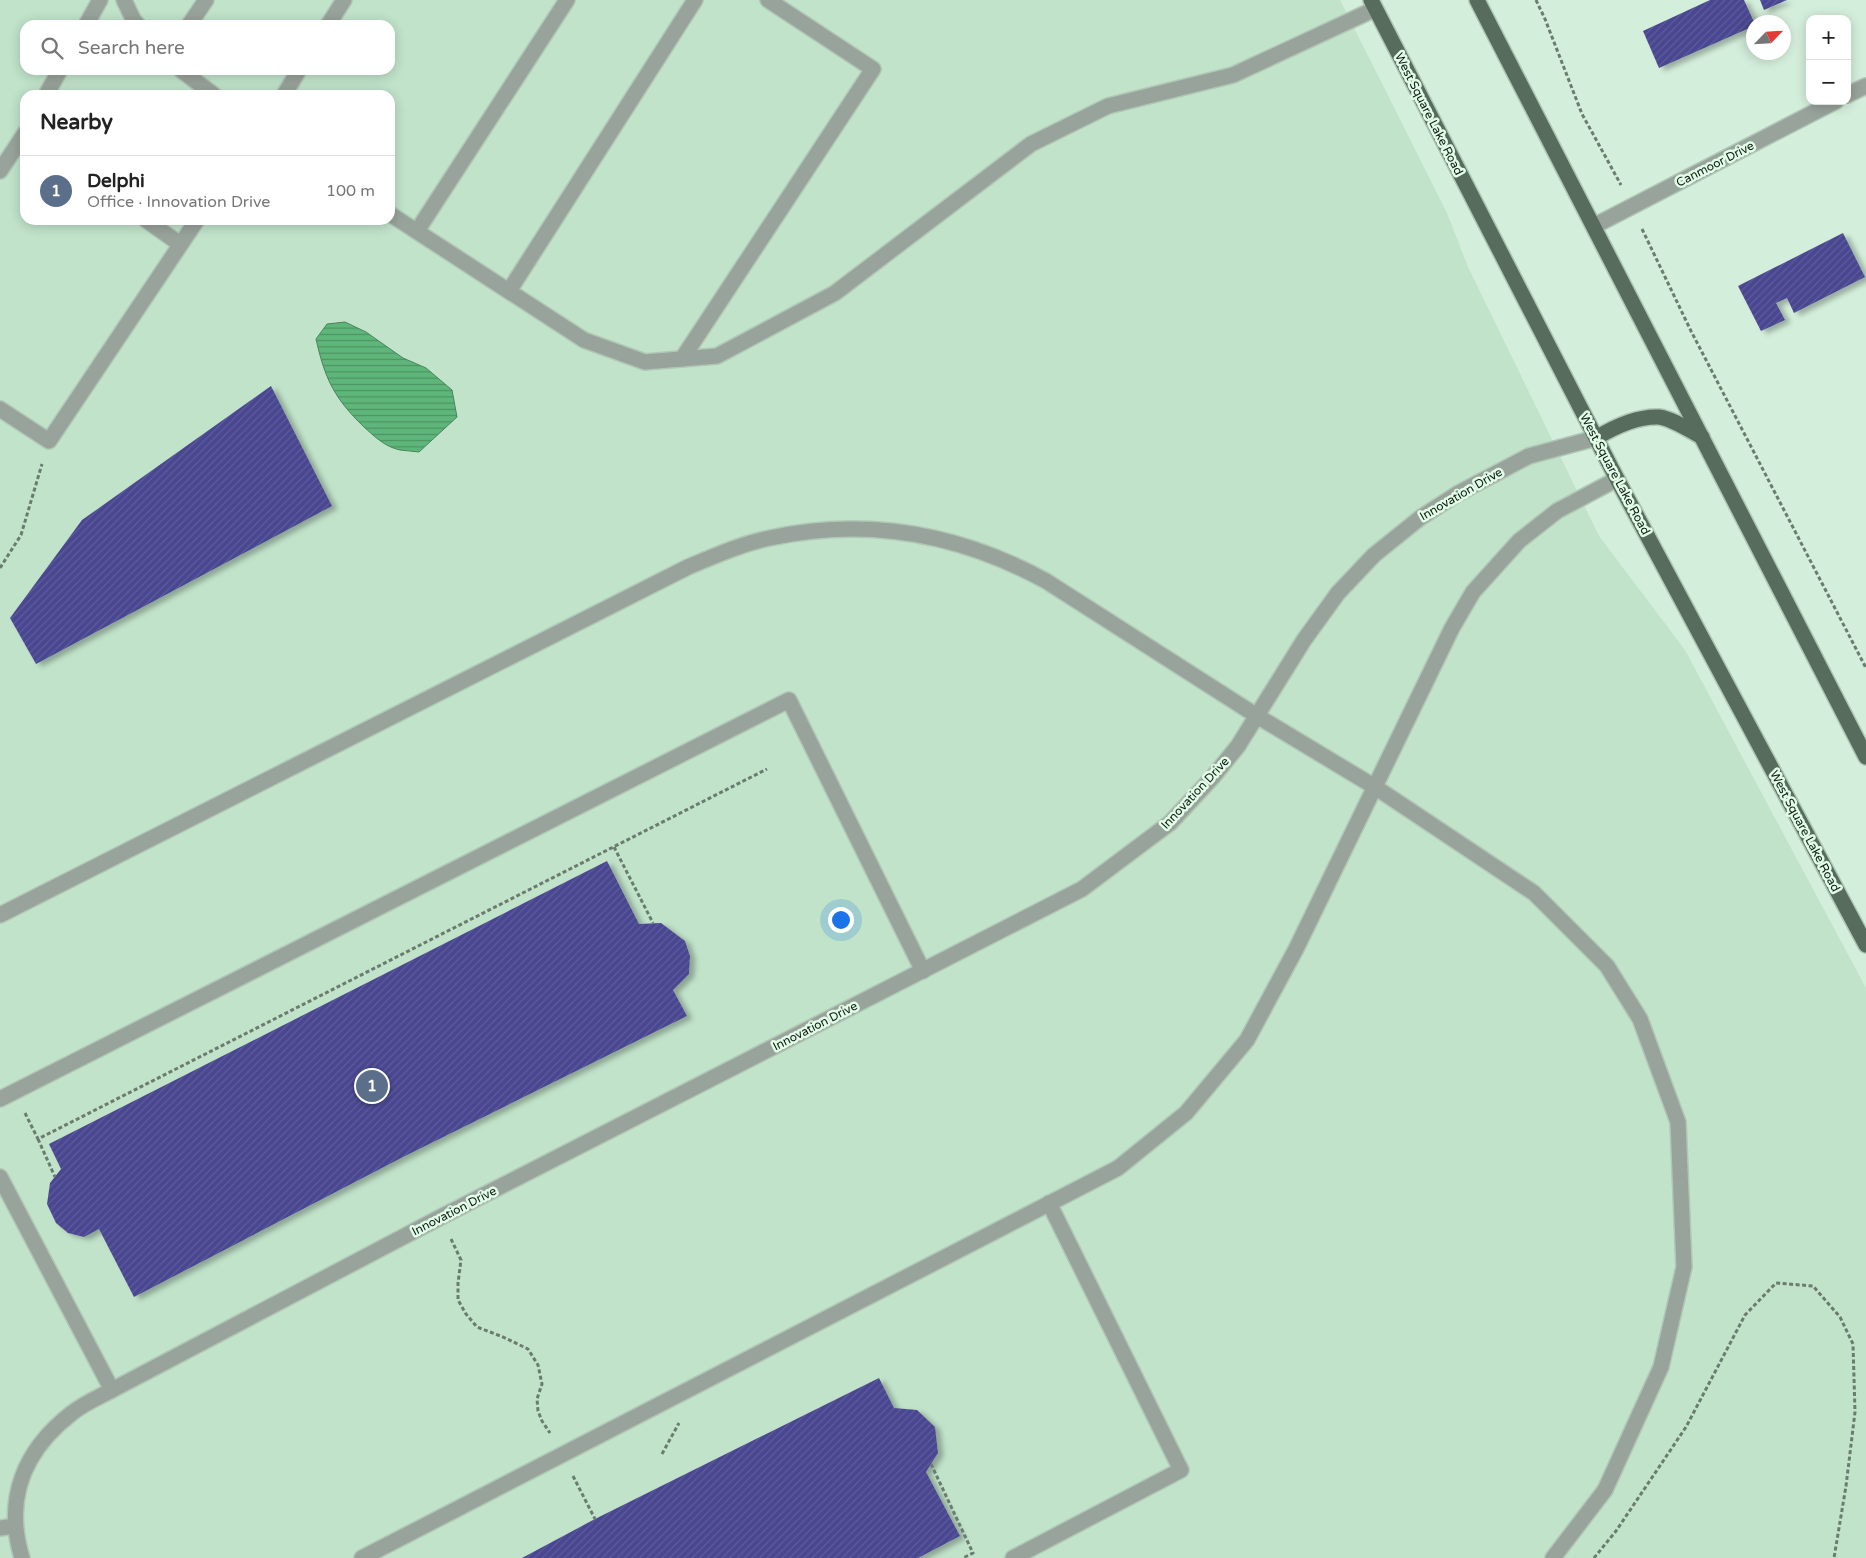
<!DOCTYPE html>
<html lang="en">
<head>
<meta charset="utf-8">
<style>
	:root { --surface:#fff; --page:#f6f6f6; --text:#222; --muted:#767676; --line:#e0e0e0; --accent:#0b8043 }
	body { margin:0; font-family:"Varela Round",sans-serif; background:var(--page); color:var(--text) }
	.controls { position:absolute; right:15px; top:15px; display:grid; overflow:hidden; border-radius:10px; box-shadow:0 2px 12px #0003 }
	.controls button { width:45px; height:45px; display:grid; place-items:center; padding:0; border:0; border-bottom:1px solid var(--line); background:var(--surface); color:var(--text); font:25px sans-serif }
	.compass { position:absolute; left:1746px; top:15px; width:45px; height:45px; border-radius:50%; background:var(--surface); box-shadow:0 2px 12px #0003; rotate:65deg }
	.you { position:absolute; left:840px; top:919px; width:18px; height:18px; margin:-12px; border:4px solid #fff; border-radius:50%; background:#1a73e8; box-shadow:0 0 0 8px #1a73e833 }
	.badge { display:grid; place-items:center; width:32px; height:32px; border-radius:50%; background:var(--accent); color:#fff; font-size:16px; font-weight:700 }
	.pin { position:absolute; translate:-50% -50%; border:2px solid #fff; box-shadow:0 1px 5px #0006 }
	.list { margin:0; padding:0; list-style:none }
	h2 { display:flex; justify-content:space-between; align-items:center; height:65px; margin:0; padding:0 20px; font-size:21px }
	h2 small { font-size:16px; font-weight:400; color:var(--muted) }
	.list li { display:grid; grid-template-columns:32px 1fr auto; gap:15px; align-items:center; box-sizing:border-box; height:70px; padding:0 20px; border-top:1px solid var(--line) }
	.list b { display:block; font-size:19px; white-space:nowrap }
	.list p { margin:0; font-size:16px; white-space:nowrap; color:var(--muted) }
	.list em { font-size:16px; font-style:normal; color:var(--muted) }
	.icon { flex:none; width:28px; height:28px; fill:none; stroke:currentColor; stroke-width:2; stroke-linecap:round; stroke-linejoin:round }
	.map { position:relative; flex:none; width:1866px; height:1558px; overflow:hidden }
	.search { position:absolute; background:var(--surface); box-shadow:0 2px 12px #0003; left:20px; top:20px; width:375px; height:55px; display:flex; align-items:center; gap:12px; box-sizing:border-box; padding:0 18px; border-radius:15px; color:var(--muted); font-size:19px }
	.panel { position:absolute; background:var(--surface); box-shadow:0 2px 12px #0003; left:20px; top:90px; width:375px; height:135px; border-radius:15px }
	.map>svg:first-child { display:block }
</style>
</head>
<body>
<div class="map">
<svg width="1866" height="1558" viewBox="0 0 1866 1558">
	<defs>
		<pattern id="water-rules" width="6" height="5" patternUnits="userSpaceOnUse" patternTransform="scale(1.25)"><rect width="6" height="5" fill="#5fb67b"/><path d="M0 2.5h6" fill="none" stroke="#4d9363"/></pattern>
		<pattern id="building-hatch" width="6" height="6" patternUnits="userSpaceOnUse" patternTransform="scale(1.25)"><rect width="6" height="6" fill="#494691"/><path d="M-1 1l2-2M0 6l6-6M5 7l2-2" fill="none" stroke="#5f5d99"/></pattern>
		<filter id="shadow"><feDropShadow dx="5.5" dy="3" stdDeviation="2.5" flood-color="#0004"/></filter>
	</defs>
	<rect width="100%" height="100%" fill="#d3eeda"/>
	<path fill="#c1e3ca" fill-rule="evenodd" d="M0 0H1340L1447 213 1468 267 1599 536 1685 650 1866 988V1558H0ZM25 25H390V70H25ZM25 95H390V220H25Z"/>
	<path fill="url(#water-rules)" stroke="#47875b" d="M345 322 366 332 403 358 426 368 452 390 457 417 419 452C413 451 406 451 400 450 385 447 374 436 364 427 334 398 325 379 316 339L327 324Z"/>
	<g fill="url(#building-hatch)" filter="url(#shadow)">
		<path d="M1710 0H1744L1754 22V26L1659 68 1643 31Z"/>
		<path d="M1760 0H1787L1764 10Z"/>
		<path d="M1843 233 1865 277 1794 313 1787 298 1776 303 1785 320 1761 331 1738 286Z"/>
		<path d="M271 386 332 506 36 664 10 618 82 520Z"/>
		<path d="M607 861 639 924 661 923 685 941 690 956 689 974 673 990 687 1016 405 1156 134 1297 99 1229 84 1237 68 1233 56 1223 47 1204 50 1183 61 1169 49 1144Z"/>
		<path d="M879 1378 894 1408 917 1410 935 1427 938 1453 926 1472 960 1536 918 1558H522L595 1519Z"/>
	</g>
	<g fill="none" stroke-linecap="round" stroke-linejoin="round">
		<g stroke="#b0c7b6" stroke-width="18">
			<g id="minor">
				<path d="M124 0 133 19 138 25"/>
				<path d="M86 25 100 0"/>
				<path d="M189 25 206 0"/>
				<path d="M328 25 344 0"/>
				<path d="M181 70 214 95"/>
				<path d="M46 95 60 70"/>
				<path d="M284 95 299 70"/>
				<path d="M1847 95 1866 86"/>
				<path d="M0 171 25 133"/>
				<path d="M390 214 584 340 645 362 717 356 835 293 1031 144 1108 106 1233 75 1375 9"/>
				<path d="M146 220 180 244"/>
				<path d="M1594 226 1836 101"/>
				<path d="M417 231 567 0"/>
				<path d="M509 291 695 0"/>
				<path d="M682 359 873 69 768 0"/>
				<path d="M0 409 49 441 197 220"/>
				<path d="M0 915 688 567C714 556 741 544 770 538 867 517 960 534 1046 581L1257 716 1375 787 1534 893 1607 966 1640 1019 1678 1122 1684 1267 1661 1367 1605 1490 1553 1558"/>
				<path d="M0 1099 789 700 923 971"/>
				<path d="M0 1177 112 1390"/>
				<path d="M0 1528 15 1526"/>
				<path d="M22 1558C4 1499 24 1450 72 1413 83 1404 99 1397 112 1390L439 1218 1082 889 1170 823 1212 778 1238 746 1304 640 1338 593 1374 555 1420 518 1457 494 1529 456 1596 438"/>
				<path d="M362 1558 1118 1168 1186 1113 1247 1040 1296 949 1452 628 1473 592 1519 541 1557 511 1617 479"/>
				<path d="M1013 1558 1181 1470 1049 1203"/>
			</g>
		</g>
		<g stroke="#b0c7b6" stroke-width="18">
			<g id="major">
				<path d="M1371 0 1617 479 1866 945"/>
				<path d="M1477 0 1866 757"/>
				<path d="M1596 438C1614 427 1636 416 1659 417 1673 419 1689 430 1702 437"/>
			</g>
		</g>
		<g stroke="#6a7c6f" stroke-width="3" stroke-dasharray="4 2.5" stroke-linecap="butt">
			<path d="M1536 0 1545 19 1582 114 1621 185"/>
			<path d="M1642 229 1691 331 1866 668"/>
			<path d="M0 568 21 535 42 464"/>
			<path d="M614 847 653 923"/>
			<path d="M25 1113 38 1139 767 769"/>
			<path d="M38 1139 55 1177"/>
			<path d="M451 1239 461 1260 458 1283V1300L466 1314 477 1327 503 1337 528 1349 538 1365 542 1384 537 1399 538 1411 542 1421 550 1433"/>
			<path d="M662 1454 679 1423"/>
			<path d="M931 1464 973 1553 963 1558"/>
			<path d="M573 1476 595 1519"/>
			<path d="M1594 1558 1616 1531 1686 1427 1745 1315 1776 1283 1813 1286 1840 1317 1853 1344 1855 1412 1846 1486 1834 1558"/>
		</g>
		<use href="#minor" stroke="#98a39b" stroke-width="15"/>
		<use href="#major" stroke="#586c5d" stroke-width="15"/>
	</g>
	<g text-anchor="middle" stroke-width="5" stroke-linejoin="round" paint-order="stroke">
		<g font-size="12" fill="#0e1811" stroke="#e1fce7">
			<text transform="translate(1429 114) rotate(63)" y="4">West Square Lake Road</text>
			<text transform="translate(1715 164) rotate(-27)" y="4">Canmoor Drive</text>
			<text transform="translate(1615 474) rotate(62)" y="4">West Square Lake Road</text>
			<text transform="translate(1461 494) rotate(-30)" y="4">Innovation Drive</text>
			<text transform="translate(1195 793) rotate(-47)" y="4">Innovation Drive</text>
			<text transform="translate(1805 831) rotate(62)" y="4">West Square Lake Road</text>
			<text transform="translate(815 1026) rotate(-27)" y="4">Innovation Drive</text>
			<text transform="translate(454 1211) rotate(-27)" y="4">Innovation Drive</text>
		</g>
	</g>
</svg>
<div class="controls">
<button>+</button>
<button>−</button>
</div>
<svg class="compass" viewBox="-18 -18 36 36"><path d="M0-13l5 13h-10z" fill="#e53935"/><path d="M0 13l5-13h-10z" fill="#767676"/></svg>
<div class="you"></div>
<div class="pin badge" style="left:372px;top:1086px;background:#5c6f8a">1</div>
<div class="search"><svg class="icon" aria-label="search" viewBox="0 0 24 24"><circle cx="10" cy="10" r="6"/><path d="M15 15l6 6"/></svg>Search here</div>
<section class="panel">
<h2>Nearby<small></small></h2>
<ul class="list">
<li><span class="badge" style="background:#5c6f8a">1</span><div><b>Delphi</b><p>Office · Innovation Drive</p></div><em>100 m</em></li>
</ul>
</section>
</div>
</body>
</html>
